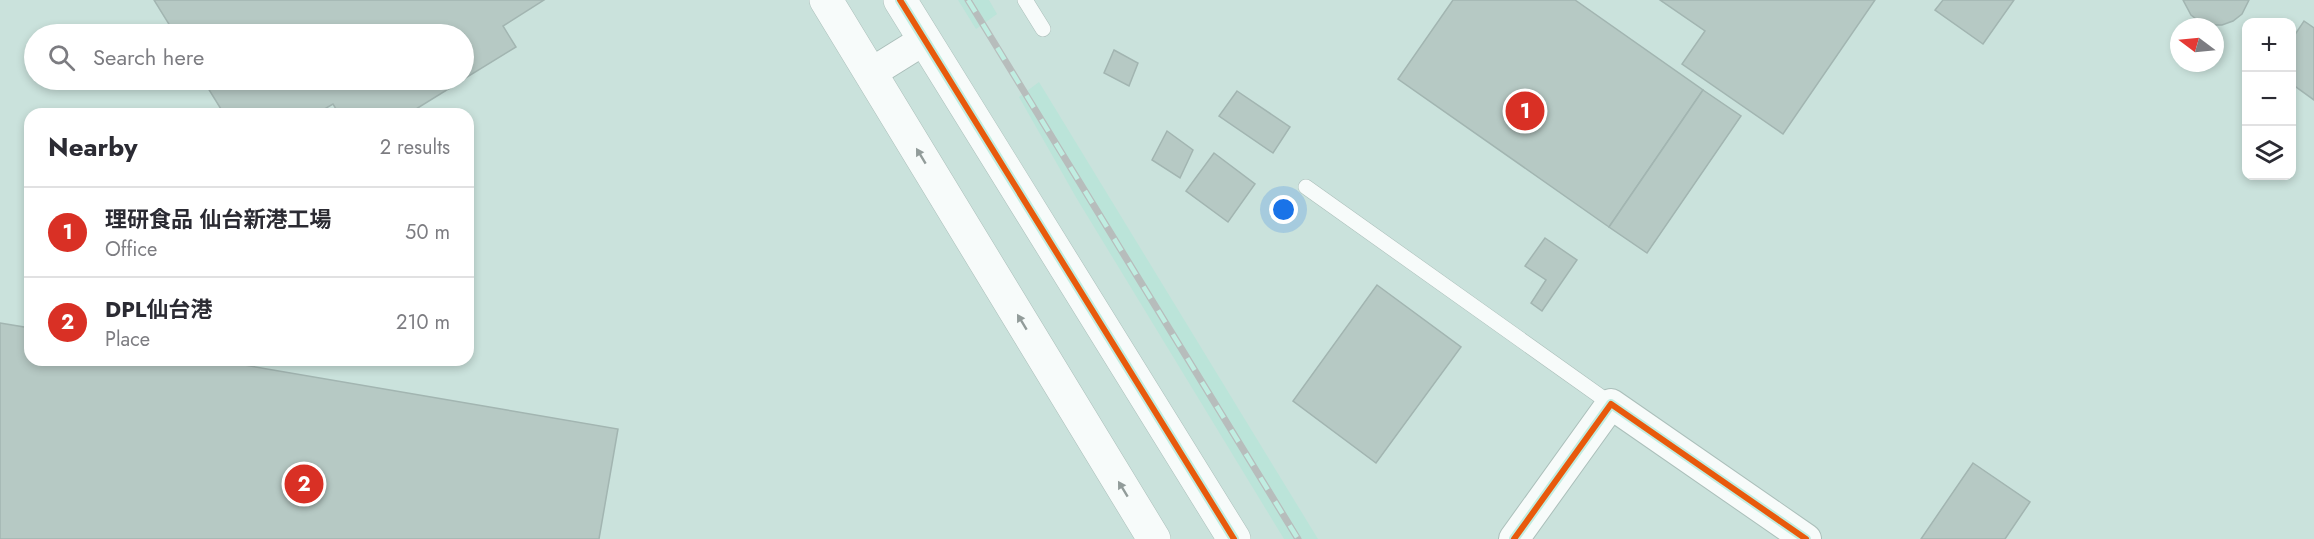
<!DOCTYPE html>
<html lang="en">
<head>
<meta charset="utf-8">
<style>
	:root { --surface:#fff; --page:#f7f7f7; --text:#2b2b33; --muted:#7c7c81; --line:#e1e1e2; --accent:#d93025 }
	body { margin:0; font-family:Jost,"Noto Sans JP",sans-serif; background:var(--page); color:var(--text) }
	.controls { position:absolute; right:18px; top:18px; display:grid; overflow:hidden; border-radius:12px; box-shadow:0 3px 9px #0003 }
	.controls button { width:54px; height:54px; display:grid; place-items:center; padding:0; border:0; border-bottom:2px solid var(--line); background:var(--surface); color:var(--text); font:30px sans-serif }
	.compass { position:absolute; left:2170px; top:18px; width:54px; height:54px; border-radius:50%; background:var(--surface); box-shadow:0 3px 9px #0003; rotate:286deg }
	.you { position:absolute; left:1284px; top:210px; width:21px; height:21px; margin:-15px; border:4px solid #fff; border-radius:50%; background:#1a73e8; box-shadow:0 0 0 9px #1a73e833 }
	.badge { display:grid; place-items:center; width:39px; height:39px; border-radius:50%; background:var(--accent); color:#fff; font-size:20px; font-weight:700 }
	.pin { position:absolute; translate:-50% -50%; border:3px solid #fff; box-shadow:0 2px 6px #0006 }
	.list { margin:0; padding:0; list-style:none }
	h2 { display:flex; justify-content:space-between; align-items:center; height:78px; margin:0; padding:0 24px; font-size:26px }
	h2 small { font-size:20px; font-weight:400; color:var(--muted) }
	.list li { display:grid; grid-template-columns:39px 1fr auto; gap:18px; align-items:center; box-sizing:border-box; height:90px; padding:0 24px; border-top:2px solid var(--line) }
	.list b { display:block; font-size:22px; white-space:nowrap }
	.list p { margin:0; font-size:20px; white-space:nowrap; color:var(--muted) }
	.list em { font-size:20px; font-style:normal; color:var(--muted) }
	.icon { flex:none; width:33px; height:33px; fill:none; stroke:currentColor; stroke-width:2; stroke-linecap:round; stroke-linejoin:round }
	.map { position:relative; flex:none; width:2314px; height:539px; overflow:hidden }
	.search { position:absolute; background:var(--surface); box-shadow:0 3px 9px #0003; left:24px; top:24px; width:450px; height:66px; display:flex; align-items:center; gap:15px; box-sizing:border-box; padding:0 21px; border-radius:33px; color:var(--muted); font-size:22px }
	.panel { position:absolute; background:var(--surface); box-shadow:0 3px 9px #0003; left:24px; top:108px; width:450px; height:258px; border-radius:18px }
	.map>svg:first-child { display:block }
</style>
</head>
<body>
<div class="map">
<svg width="2314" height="539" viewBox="0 0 2314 539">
	<rect width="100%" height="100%" fill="#cae2dc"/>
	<g fill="#bbe4d9">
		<path d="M958 0H989L997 14 976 29Z"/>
		<path d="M1039 82 1318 539H1284L1077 199 1019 97Z"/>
	</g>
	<g fill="#b6c9c4" stroke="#a2b5b1" stroke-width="1.5">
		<path d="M154 0H544L503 26 516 47 464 79V34H175Z"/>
		<path d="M1453 0H1575L1703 90 1609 227 1398 79Z"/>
		<path d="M1660 0H1875L1783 134 1682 64 1705 31Z"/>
		<path d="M1943 0H2014L1983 44 1935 10Z"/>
		<path d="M2183 0H2249L2242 14 2233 21 2222 25H2211L2200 22 2191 15Z"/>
		<path d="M2304 21 2314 28V100L2292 84V39Z"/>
		<path d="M1114 50 1138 63 1129 86 1104 73Z"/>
		<path d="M203 80H463L408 114H339L333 104 316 114H224Z"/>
		<path d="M1703 90 1741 116 1647 253 1609 227Z"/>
		<path d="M1237 91 1290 127 1273 153 1219 116Z"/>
		<path d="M1167 131 1193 150 1180 178 1152 160Z"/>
		<path d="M1214 153 1255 184 1228 222 1186 191Z"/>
		<path d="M1545 238 1577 260 1542 311 1531 303 1546 280 1525 266Z"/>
		<path d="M1377 285 1461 347 1376 463 1293 401Z"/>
		<path d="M0 323 30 328V360H215L618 429 599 539H0Z"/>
		<path d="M1973 463 2030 502 2005 539H1921Z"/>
	</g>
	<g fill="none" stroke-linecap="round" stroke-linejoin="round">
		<g stroke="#abbfba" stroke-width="16">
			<g id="service">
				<path d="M1025 0 1043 29"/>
				<path d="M1306 187 1611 404"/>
			</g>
		</g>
		<g stroke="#abbfba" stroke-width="32">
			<g id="minor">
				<path d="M871 73 924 40"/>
				<path d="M1514 539 1611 404 1806 539"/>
			</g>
		</g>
		<g stroke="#abbfba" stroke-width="34">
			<g id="tertiary">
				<path d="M826 0 1154 539"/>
				<path d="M900 0 1234 539"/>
			</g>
		</g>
		<use href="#service" stroke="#f7fbfa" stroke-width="15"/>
		<use href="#minor" stroke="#f7fbfa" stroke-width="30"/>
		<use href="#tertiary" stroke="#f7fbfa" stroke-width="33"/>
		<g stroke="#b7bdbc" stroke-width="7">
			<path id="rail" d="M968 0 1298 539"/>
		</g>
		<use href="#rail" stroke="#c0ede1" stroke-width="4.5" stroke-dasharray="14" stroke-linecap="butt"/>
		<g stroke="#c0ede1" stroke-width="10">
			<g id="cycleway">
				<path d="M900 0 1234 539"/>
				<path d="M1514 539 1611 404 1806 539"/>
			</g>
		</g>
		<use href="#cycleway" stroke="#e8590c" stroke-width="6"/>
	</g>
	<defs><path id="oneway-solid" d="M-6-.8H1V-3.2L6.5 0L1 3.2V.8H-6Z" transform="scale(1.5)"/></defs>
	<g fill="#929c9a">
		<use href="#oneway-solid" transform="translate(921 156) rotate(-121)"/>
		<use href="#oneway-solid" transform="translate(1022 322) rotate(-121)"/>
		<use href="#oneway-solid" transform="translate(1123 489) rotate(-121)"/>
	</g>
</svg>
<div class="controls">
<button>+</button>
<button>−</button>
<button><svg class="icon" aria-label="layers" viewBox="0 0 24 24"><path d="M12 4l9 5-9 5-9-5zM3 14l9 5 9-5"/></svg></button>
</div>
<svg class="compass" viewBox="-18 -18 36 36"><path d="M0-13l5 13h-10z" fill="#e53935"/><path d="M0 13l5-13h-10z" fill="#7c7c81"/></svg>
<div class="you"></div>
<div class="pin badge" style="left:1525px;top:111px">1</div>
<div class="pin badge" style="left:304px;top:484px">2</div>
<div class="search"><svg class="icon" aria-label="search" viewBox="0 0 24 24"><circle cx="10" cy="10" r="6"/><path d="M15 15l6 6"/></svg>Search here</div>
<section class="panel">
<h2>Nearby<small>2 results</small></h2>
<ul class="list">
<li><span class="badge">1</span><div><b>理研食品 仙台新港工場</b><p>Office</p></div><em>50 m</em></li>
<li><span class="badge">2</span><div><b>DPL仙台港</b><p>Place</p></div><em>210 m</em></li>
</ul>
</section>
</div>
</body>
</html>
